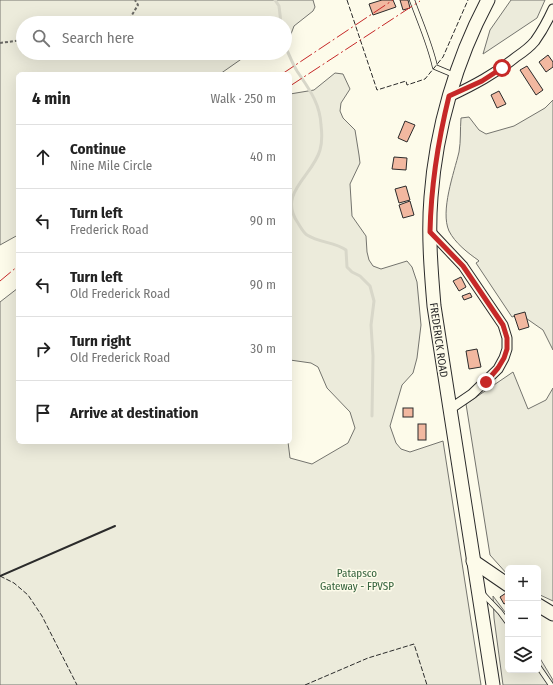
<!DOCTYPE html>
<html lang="en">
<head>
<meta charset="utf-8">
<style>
	:root { --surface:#fff; --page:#f6f6f6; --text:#222; --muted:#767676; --line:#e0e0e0 }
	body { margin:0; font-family:"Fira Sans Condensed",sans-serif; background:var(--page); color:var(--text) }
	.controls { position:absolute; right:12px; bottom:12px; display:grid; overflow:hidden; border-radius:6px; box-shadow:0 4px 16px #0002 }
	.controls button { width:36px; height:36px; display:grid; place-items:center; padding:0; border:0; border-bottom:1px solid var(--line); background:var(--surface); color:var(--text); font:20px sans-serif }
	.stop { position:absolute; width:12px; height:12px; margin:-9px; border:3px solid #c62828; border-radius:50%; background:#fff }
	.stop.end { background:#c62828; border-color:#fff; box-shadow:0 1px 4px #0008 }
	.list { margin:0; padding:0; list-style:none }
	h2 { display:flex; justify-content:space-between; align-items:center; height:52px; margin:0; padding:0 16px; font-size:17px }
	h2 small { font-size:13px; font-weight:400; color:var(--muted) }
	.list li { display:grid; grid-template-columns:26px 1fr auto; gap:12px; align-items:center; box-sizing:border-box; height:64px; padding:0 16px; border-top:1px solid var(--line) }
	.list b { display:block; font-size:15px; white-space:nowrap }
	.list p { margin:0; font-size:13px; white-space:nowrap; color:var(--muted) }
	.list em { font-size:13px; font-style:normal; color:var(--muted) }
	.icon { flex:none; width:22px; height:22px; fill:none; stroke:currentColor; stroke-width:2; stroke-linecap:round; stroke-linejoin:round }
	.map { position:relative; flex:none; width:553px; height:685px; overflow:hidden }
	.search { position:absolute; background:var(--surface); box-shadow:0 4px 16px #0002; left:16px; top:16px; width:276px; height:44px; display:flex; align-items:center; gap:10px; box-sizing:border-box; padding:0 14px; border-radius:22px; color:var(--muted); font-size:15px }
	.panel { position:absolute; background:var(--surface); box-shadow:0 4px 16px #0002; left:16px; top:72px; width:276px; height:372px; border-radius:6px }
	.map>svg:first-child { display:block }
</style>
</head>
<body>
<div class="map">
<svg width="553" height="685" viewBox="0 0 553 685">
	<rect width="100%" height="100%" fill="#fdfbea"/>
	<g fill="#ecebdb" stroke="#74746e">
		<path d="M0 0H313L315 7 313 11 294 26 285 50V23H23V53H250L220 74H18V235L0 245Z"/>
		<path d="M511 0H545L537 18 483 54 490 30Z"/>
		<path d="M335 73 343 74 350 89 341 103 340 111 343 118 355 130 359 155 360 163 350 184 352 216 366 236 367 252 369 260 373 266 381 269 407 261 412 267 417 282 421 325 417 358 413 373 402 385 390 426 396 443 401 449 410 452 443 441 481 685H0V302L18 288V442H288L290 458 312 464 348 443 355 428 350 412 327 388 318 367 311 363 290 360V94L314 90Z"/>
		<path d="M553 100V350L543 330 520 314 512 317 476 263 479 261 478 260C468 253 455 243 449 231 440 211 454 173 459 152 461 141 460 129 461 118L469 117 479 130 486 134 514 126 545 108Z"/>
		<path d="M513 372 528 409 546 400 553 388V601L538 594V568H508V575L490 555 466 404Z"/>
		<path d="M493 596 508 616V670H538V655L553 680V685H503L494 618Z"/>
	</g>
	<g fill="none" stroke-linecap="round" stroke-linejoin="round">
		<g stroke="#d8d7c9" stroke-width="3">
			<path d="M275 0 279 6 281 23"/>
			<path d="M285 46C289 54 292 63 297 71 309 89 320 103 321 125 322 133 322 143 320 150 313 176 277 193 298 223 300 226 303 232 307 235 320 243 335 242 346 250L347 267 352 272 360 276 370 286 374 301 371 325 373 356 372 416"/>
		</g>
	</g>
	<g fill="#f2b8a0" stroke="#2b2b2b">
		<path d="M382 0H393L396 7 373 15 369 4Z"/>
		<path d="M400 0H408L410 8 403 10Z"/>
		<path d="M548 55 553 62V67L546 72 539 62Z"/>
		<path d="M527 66 543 90 536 95 520 70Z"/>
		<path d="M499 91 506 104 497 108 491 95Z"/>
		<path d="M405 121 415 125 407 142 398 138Z"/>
		<path d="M394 157 407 158 406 170 392 169Z"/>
		<path d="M406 186 410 200 399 203 395 189Z"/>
		<path d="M410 201 414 215 403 218 399 205Z"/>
		<path d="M461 277 466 287 459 291 453 281Z"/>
		<path d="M470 293 472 297 464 300 462 296Z"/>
		<path d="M525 312 529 327 519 330 514 315Z"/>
		<path d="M477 349 481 367 469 369 466 351Z"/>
		<rect x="403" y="408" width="10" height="9"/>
		<rect x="418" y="424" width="8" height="16"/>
		<path d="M506 593 508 595V602L504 604 500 597Z"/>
	</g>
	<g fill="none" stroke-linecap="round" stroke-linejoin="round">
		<g stroke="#2b2b2b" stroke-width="6">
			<g id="lane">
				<path d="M412 0C420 22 430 44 435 67L454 75"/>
				<path d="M482 593 500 612 508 623"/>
				<path d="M538 666 551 685"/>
			</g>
		</g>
		<g stroke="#2b2b2b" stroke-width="11">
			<g id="street">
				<path d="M449 97C474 85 495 74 516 57 522 53 530 47 535 41 542 31 548 20 553 9"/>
				<path d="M430 231 463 266 503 325 507 338V349L504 358 498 369 472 394 450 409"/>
			</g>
		</g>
		<g stroke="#2b2b2b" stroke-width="15">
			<g id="secondary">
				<path d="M488 0C456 60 436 129 431 197 428 233 431 270 434 306L493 685"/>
				<path d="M473 561 508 585"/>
				<path d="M538 605 553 614"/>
			</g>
		</g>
		<g stroke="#6a6964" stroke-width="2" stroke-dasharray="3 2" stroke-linecap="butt">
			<path d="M127 23 138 5 135 0"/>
			<path d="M0 43 23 40"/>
		</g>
		<use href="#lane" stroke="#fdfbea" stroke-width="4.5"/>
		<use href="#street" stroke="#fdfbea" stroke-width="9"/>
		<use href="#secondary" stroke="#fdfbea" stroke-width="13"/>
		<g stroke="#2b2b2b" stroke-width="1" stroke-dasharray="5 2" stroke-linecap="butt">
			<path d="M347 0 377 90 406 81 407 85 425 79 443 57 468 0"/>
			<path d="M0 576 14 583 28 595 42 616 77 685"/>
			<path d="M305 685 368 658 414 644 427 685"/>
		</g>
		<path stroke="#2b2b2b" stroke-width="2" d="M0 576 115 526"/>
		<g stroke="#c62828" stroke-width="1" stroke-dasharray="14 3 2 3" stroke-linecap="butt">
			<path d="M282 74 393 0"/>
			<path d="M290 86 420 1"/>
			<path d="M0 281 18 266"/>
		</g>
	</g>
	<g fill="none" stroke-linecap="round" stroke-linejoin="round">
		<path stroke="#c62828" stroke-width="5" d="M486 382 498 368 504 358 507 349V338L503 325 463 266 430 232C431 185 438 141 449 96L482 81 502 68"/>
	</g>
	<g text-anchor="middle" stroke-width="3" stroke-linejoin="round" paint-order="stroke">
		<g font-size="11" fill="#2b2b2b" stroke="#fdfbea">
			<text transform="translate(439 340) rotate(82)" y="4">FREDERICK ROAD</text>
		</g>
		<g font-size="11" fill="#34623c" stroke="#fdfbea">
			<text x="357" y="577">Patapsco<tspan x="357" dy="13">Gateway - FPVSP</tspan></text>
		</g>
	</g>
</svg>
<div class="controls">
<button>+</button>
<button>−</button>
<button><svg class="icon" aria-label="layers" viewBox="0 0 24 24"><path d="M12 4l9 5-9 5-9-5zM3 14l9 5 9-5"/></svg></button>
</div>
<div class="stop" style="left:502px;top:68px"></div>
<div class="stop end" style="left:486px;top:382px"></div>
<div class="search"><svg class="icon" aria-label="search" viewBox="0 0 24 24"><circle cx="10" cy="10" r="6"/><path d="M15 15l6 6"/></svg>Search here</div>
<section class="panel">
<h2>4 min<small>Walk · 250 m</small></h2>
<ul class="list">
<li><svg class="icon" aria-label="ahead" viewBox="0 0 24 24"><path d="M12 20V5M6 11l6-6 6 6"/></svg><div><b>Continue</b><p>Nine Mile Circle</p></div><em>40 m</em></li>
<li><svg class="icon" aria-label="left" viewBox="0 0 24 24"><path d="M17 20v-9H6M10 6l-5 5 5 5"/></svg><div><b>Turn left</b><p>Frederick Road</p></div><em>90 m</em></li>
<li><svg class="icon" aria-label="left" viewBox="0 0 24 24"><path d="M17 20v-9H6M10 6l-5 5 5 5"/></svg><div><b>Turn left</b><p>Old Frederick Road</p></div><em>90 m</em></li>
<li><svg class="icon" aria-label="right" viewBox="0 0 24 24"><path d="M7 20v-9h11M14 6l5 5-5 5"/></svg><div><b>Turn right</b><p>Old Frederick Road</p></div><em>30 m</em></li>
<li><svg class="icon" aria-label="arrive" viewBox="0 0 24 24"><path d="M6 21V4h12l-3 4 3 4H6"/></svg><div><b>Arrive at destination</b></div></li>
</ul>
</section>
</div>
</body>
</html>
